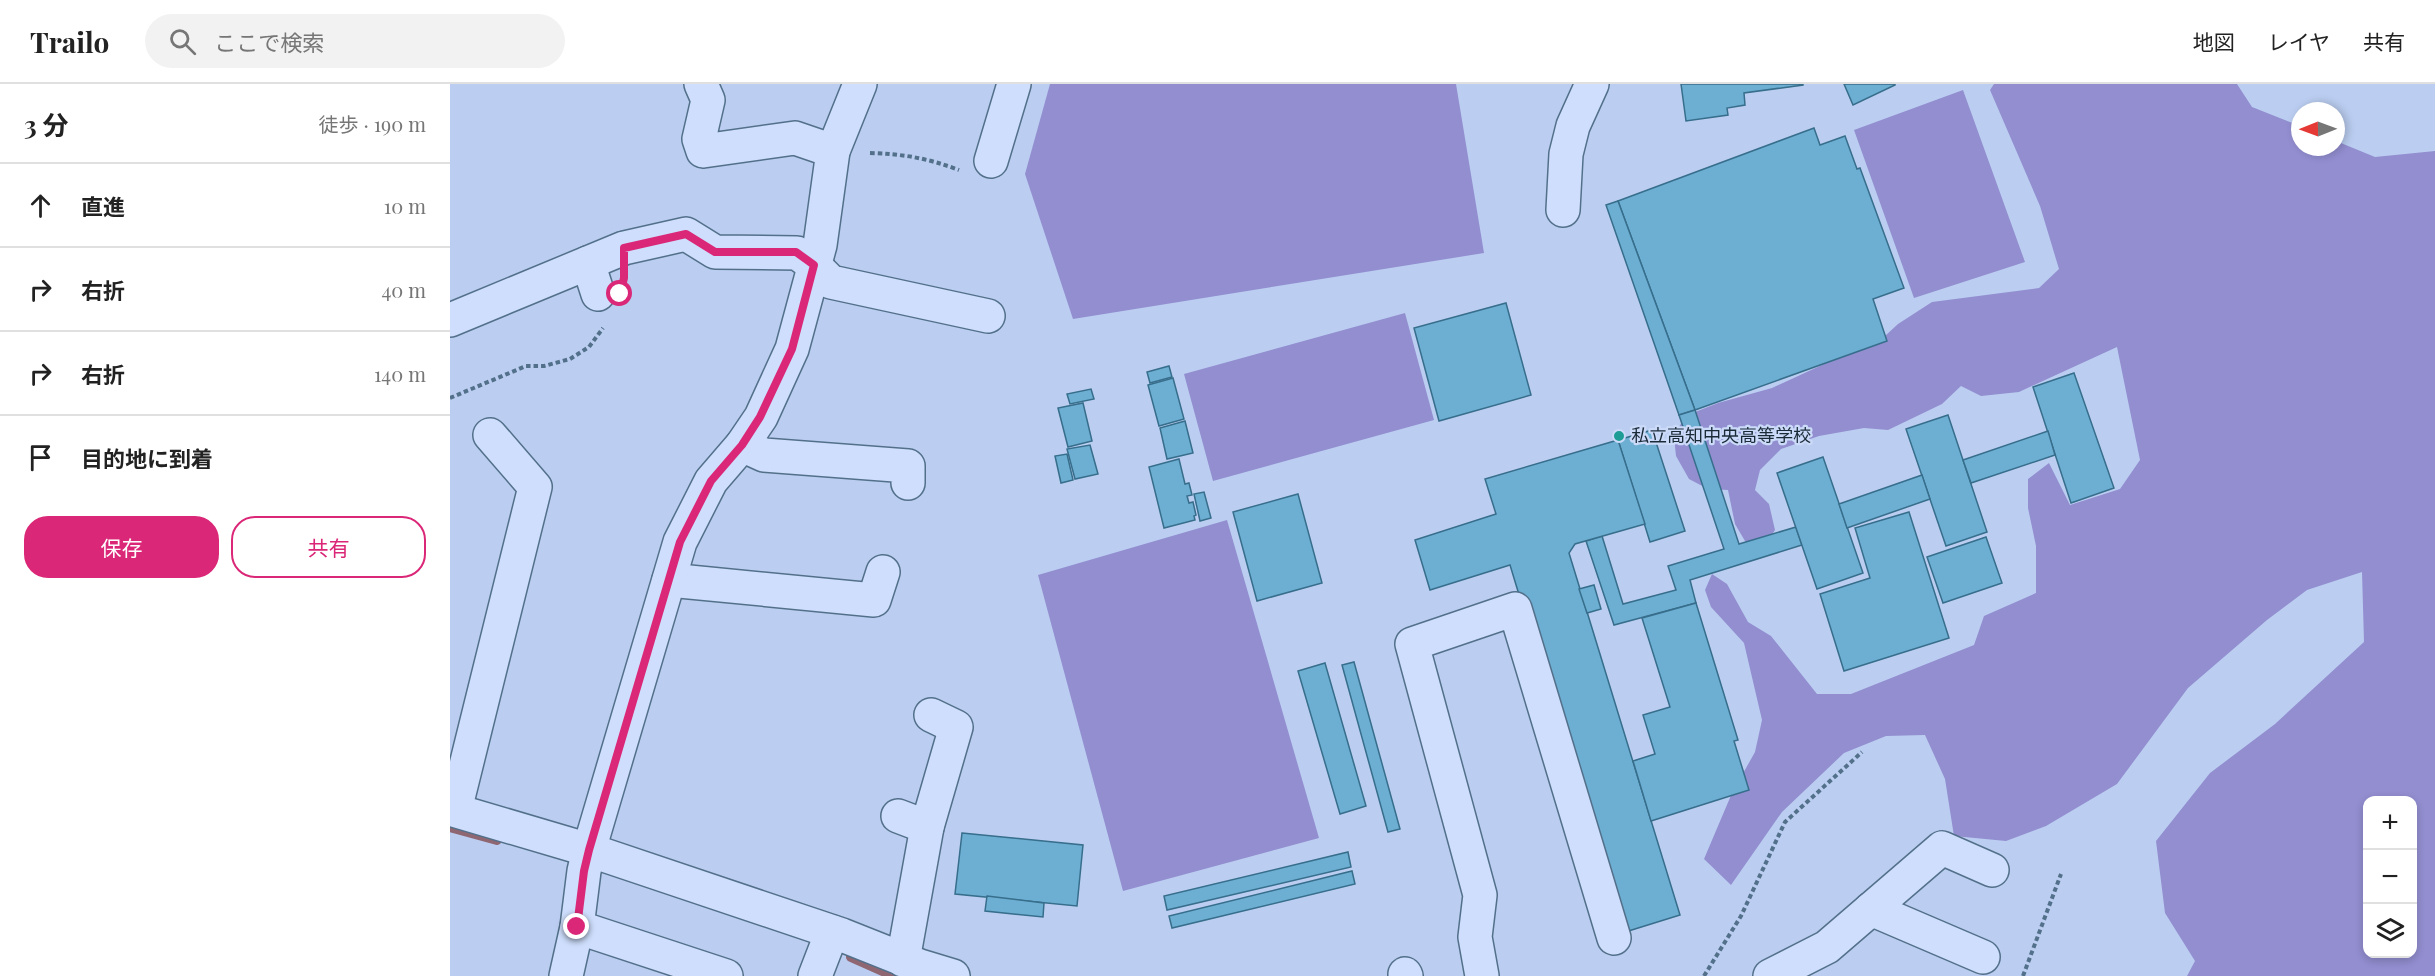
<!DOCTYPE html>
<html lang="ja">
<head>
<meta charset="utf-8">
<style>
	:root { --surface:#fff; --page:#f2f2f2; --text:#222; --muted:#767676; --line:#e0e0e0; --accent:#db2777 }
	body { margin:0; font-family:"Playfair Display","Noto Sans JP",serif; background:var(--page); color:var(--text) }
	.controls { position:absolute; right:18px; bottom:18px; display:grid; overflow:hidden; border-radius:12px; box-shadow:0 3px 9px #0003 }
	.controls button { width:54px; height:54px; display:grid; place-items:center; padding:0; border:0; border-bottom:2px solid var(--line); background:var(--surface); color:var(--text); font:30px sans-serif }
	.compass { position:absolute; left:1841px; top:18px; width:54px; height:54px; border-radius:50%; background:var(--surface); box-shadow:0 3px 9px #0003; rotate:269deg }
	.stop { position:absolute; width:18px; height:18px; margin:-14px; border:4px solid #db2777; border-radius:50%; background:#fff }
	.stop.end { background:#db2777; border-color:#fff; box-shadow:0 2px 6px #0008 }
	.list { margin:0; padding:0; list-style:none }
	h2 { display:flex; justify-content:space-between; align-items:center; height:78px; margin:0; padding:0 24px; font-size:26px }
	h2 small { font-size:20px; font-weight:400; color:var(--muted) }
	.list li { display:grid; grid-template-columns:39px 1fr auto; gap:18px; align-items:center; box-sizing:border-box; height:84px; padding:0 24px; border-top:2px solid var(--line) }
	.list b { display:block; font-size:22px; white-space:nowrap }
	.list em { font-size:20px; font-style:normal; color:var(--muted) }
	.actions { display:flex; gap:12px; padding:18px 24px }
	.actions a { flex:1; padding:14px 0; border:2px solid var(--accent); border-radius:24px; text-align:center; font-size:21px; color:var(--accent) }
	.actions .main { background:var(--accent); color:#fff }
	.icon { flex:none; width:33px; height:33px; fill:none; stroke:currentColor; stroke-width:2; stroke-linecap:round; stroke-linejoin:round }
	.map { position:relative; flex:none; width:1985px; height:892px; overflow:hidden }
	header { display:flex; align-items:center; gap:36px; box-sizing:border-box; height:84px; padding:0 30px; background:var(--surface); border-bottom:2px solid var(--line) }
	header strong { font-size:28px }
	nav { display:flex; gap:33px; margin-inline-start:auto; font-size:21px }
	.search { width:420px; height:54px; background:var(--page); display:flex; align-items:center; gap:15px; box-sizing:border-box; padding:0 21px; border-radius:33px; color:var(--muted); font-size:22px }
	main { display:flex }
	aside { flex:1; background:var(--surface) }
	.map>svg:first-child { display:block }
</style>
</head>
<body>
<header>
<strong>Trailo</strong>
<div class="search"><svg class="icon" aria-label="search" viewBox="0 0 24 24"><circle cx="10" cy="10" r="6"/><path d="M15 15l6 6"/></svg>ここで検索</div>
<nav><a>地図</a><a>レイヤ</a><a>共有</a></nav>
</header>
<main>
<aside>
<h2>3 分<small>徒歩 · 190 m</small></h2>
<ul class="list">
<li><svg class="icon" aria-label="ahead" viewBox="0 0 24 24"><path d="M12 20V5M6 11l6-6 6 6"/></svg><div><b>直進</b></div><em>10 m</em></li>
<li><svg class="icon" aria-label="right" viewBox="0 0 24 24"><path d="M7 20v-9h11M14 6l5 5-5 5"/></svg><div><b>右折</b></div><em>40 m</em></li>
<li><svg class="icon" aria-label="right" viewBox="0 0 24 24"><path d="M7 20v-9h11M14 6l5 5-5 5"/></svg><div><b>右折</b></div><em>140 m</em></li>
<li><svg class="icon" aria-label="arrive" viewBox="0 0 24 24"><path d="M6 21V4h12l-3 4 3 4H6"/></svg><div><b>目的地に到着</b></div></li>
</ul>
<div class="actions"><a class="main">保存</a><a>共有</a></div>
</aside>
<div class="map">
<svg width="1985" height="892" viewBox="0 0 1985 892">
	<rect width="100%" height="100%" fill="#bbcef1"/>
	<g fill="#928ed0" fill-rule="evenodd">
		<path d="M600 0H1006L1034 169 623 235 575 90Z"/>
		<path d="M1544 0H1787L1802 23 1850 42V63H1886V57L1925 73 1985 67V892H1737L1745 877 1715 829 1706 757 1760 689 1825 640 1914 558 1912 488 1857 506 1817 536 1738 604 1667 700 1596 742 1556 757 1504 752 1495 695 1475 651 1436 652 1394 669 1332 728 1281 801 1254 775 1282 709 1305 668 1312 636 1294 559 1261 523 1255 506 1262 490 1277 500 1298 538 1321 552 1367 610H1401L1524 561 1534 532 1586 509V462L1578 424V395L1599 379 1620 421 1670 405 1690 376 1667 263 1569 308 1531 312 1511 302 1492 320 1438 346 1414 344 1369 352 1331 365 1310 386 1305 406 1319 420 1325 446 1313 464 1295 457 1285 440 1278 406 1258 405 1239 395 1226 372 1224 353 1235 332 1268 319 1322 304 1435 252 1448 240 1482 218 1589 204 1609 185 1590 122 1540 6ZM1918 716H1962V870H1918Z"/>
		<path d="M1513 6 1575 178 1464 214 1404 46Z"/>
		<path d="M955 229 984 336 763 397 734 290Z"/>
		<path d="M777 436 869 754 673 807 588 491Z"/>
	</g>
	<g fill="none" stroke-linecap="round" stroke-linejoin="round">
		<g stroke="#8f6773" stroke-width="10">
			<path d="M0 743 47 756"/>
			<path d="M401 873 444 892"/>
		</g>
	</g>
	<g fill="#6daed3" stroke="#376e8b" stroke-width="1.5">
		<path d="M1231 0H1353V1L1294 9 1295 21 1277 24 1278 31 1236 37Z"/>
		<path d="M1394 0H1445V1L1403 21Z"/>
		<path d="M1364 44 1370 61 1395 52 1407 85 1410 84 1454 204 1423 215 1437 257 1245 326 1168 117Z"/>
		<path d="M1168 117 1245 326 1229 331 1156 121Z"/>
		<path d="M1056 219 1081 311 989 337 964 244Z"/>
		<path d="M719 282 722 293 700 299 697 288Z"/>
		<path d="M1624 289 1664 404 1621 419 1583 303Z"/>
		<path d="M723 294 734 335 709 342 698 301Z"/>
		<path d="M641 305 644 315 620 320 617 310Z"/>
		<path d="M633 319 642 357 618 363 608 324Z"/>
		<path d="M1245 326 1289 460 1346 443 1352 461 1240 496 1246 519 1164 541 1136 457 1152 452 1173 520 1226 506 1218 482 1274 465 1229 331Z"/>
		<path d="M1498 331 1537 448 1496 462 1456 345Z"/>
		<path d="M735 337 743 369 717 375 710 344Z"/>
		<path d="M1202 346 1235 447 1200 458 1168 356Z"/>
		<path d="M1598 347 1605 371 1521 399 1513 376Z"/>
		<path d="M1168 356 1195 440 1125 460 1119 469 1230 831 1172 849 1060 481 980 506 965 456 1046 430 1035 395Z"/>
		<path d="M640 361 648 390 625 395 617 365Z"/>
		<path d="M617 370 623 396 611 399 605 372Z"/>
		<path d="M1373 373 1413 489 1367 505 1327 389Z"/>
		<path d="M729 375 735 400 739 399 742 411 737 412 739 419 743 418 746 431 744 432 745 436 714 444 699 383Z"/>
		<path d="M1472 391 1480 415 1397 444 1389 420Z"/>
		<path d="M754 408 761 434 750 437 744 410Z"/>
		<path d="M848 410 872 499 807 517 783 428Z"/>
		<path d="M1459 428 1499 554 1394 587 1370 510 1420 494 1405 444Z"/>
		<path d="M1536 453 1552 499 1493 519 1477 473Z"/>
		<path d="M1144 501 1151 525 1137 529 1129 505Z"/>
		<path d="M1246 519 1288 656 1284 657 1299 706 1201 737 1183 677 1205 670 1193 631 1220 623 1192 534Z"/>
		<path d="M904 578 950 745 938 748 892 581Z"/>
		<path d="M875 579 916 722 890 730 848 587Z"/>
		<path d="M512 749 633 761 627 822 505 810Z"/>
		<path d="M898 768 901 783 717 826 714 812Z"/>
		<path d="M902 787 905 800 722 844 719 832Z"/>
		<path d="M537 812 594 819 593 833 535 827Z"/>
	</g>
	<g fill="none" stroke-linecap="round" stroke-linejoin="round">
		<g stroke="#53708a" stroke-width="36">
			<g id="minor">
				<path d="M251 0 258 16 249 55 253 67 345 54 383 67"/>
				<path d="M541 77 564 0"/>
				<path d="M1113 126 1116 70 1123 42 1142 0"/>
				<path d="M138 179 148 210"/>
				<path d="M0 236 174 164 236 150 265 168 347 169 364 181 381 198 538 232"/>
				<path d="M292 361 314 371 458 382V399"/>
				<path d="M219 496 424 516 433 488"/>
				<path d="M0 725 139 766 392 851 470 882 503 892"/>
				<path d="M5 726 85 403 40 351"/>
				<path d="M448 732 477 743"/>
				<path d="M1421 825 1533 873"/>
				<path d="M127 843 276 892"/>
				<path d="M453 876 477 743 506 643 481 631"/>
				<path d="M955 890 956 892"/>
				<path d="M116 892 127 843 134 787 139 766 230 458 261 397 292 361 311 333 342 265 370 161 383 67 410 0"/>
				<path d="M365 892 382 848"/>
				<path d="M1032 892 1025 853 1030 811 962 560 1065 525 1164 854"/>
				<path d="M1320 892 1377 863 1492 764 1542 786"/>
			</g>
		</g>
		<g stroke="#53708a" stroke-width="4" stroke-dasharray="4.5 3" stroke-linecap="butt">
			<path d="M420 69C453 70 477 74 509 86"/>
			<path d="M0 314 76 282H94L120 275 139 263 153 244"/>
			<path d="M1254 892 1291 832 1335 738 1412 668"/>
			<path d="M1573 892 1611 790"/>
		</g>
		<use href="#minor" stroke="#cedefc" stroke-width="33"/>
	</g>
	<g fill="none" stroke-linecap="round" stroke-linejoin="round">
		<path stroke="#db2777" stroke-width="8" d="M127 843 134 787 139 766 230 458 261 397 292 361 310 333 342 265 364 181 346 168H265L236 150 174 164V194L170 210"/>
	</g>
	<circle fill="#1e9d96" stroke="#cbdaf8" stroke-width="2" cx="1169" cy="352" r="6"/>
	<g text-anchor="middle" stroke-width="4.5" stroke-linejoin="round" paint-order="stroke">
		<g font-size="18" fill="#1a2a37" stroke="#cbdaf8" text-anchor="start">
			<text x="1181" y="358">私立高知中央高等学校</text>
		</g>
	</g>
</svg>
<div class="controls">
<button>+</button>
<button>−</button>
<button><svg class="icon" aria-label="layers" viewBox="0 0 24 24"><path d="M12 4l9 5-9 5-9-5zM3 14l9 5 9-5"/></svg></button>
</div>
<svg class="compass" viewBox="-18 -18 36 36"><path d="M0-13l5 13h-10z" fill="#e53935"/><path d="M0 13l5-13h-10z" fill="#767676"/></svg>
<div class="stop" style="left:170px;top:210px"></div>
<div class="stop end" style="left:127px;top:843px"></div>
</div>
</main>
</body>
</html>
